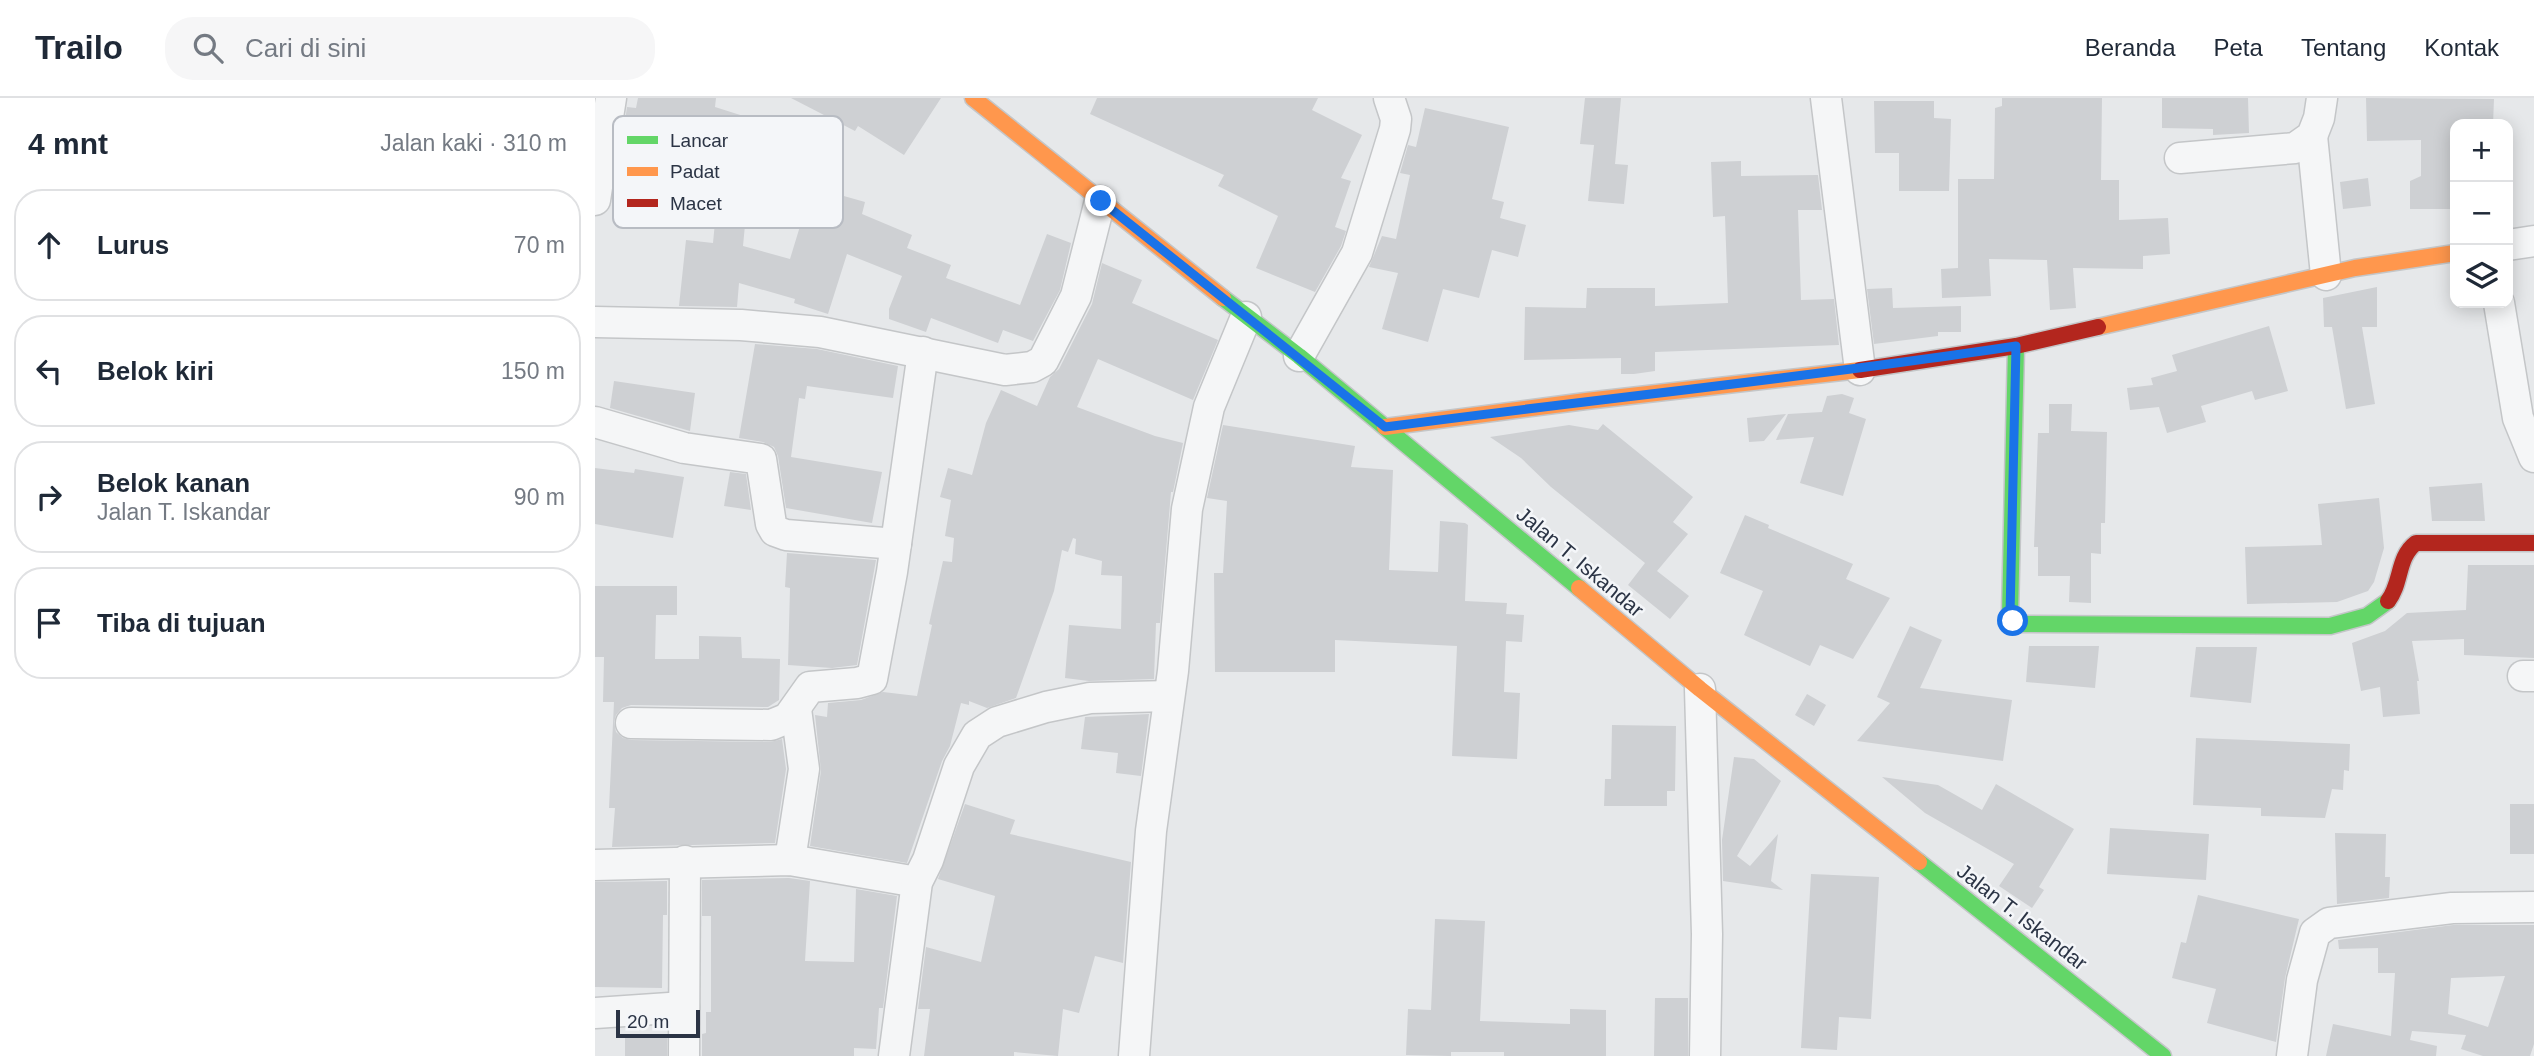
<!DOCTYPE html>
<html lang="id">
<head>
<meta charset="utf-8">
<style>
	:root { --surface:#fff; --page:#f6f6f7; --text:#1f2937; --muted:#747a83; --line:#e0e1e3 }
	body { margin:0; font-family:Arial,sans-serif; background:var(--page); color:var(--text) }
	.controls { position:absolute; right:21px; top:21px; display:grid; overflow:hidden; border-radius:14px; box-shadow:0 4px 18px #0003 }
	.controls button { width:63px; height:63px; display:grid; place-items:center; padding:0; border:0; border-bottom:2px solid var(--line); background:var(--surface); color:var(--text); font:35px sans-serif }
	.scale { position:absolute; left:21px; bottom:18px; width:84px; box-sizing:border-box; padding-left:7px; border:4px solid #2b3445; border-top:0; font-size:19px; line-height:24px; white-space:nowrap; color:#2b3445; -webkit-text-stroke:5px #f4f6f9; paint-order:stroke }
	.stop { position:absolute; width:21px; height:21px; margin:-16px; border:5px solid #1a73e8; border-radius:50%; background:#fff }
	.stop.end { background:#1a73e8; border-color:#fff; box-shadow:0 2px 7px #0008 }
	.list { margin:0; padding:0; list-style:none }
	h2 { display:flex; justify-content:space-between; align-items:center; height:91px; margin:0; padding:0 28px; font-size:30px }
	h2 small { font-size:23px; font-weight:400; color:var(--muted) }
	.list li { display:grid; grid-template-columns:46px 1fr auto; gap:21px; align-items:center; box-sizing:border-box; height:112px; margin:0 14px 14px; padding:0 14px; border:2px solid var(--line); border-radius:28px }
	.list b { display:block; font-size:26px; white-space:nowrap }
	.list p { margin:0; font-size:23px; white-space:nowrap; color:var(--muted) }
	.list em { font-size:23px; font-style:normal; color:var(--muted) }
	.icon { flex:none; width:38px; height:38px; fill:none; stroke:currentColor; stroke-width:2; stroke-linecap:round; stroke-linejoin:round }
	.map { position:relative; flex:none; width:1939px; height:958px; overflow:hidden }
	header { display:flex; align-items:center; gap:42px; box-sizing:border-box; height:98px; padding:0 35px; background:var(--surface); border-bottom:2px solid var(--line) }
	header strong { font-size:33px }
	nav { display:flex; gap:38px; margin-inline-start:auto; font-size:24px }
	.search { width:490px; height:63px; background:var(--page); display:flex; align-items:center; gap:18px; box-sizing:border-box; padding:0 24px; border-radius:28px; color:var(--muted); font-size:26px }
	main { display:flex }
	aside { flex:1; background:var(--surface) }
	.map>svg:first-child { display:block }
</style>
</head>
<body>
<header>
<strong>Trailo</strong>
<div class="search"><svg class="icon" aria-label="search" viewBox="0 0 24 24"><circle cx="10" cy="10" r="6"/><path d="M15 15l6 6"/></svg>Cari di sini</div>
<nav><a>Beranda</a><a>Peta</a><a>Tentang</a><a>Kontak</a></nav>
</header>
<main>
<aside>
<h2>4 mnt<small>Jalan kaki · 310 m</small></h2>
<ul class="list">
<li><svg class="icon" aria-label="ahead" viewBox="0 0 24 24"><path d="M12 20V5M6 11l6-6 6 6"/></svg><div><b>Lurus</b></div><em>70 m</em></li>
<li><svg class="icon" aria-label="left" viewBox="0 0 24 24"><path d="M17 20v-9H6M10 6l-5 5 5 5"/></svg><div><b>Belok kiri</b></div><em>150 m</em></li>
<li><svg class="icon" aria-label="right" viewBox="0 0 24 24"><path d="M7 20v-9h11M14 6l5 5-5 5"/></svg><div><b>Belok kanan</b><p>Jalan T. Iskandar</p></div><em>90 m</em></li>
<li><svg class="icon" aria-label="arrive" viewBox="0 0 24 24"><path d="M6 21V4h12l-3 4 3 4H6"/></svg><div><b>Tiba di tujuan</b></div></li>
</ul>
</aside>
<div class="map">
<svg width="1939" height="958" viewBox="0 0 1939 958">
	<rect width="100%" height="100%" fill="#e6e8ea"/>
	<g fill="#ced0d3" fill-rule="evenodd">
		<path d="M43 0H121L120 9 180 28 169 62 142 53 133 106 73 96 72 104 19 96 32 9 41 10Z"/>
		<path d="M196 0H346L309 57 263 28 260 33Z"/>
		<path d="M502 0H723L717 12 767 37 746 80 756 83 740 129 751 133 746 148 720 194 661 170 683 118 623 88 629 77 495 16Z"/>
		<path d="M990 0H1026L1020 66 1033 67 1029 106 993 103 999 47 985 46Z"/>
		<path d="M1407 0H1507L1506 82H1524V122L1573 120 1575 156 1548 158V171L1478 170 1481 210 1455 212 1452 162 1394 161 1396 198 1347 200 1346 171 1363 170V81H1399L1400 10 1407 8Z"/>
		<path d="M1567 0H1653L1654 35 1618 37V31L1567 30Z"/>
		<path d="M1771 0 1899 1 1898 26H1860V111H1815V83L1826 78V42L1772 43Z"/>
		<path d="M1279 3H1339V20L1356 21 1354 93H1304V55H1280Z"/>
		<path d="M830 10 914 29 897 101 909 104 905 120 931 127 923 159 897 152 884 200 848 191 833 244 787 231 803 175 774 169 787 138 801 141 815 77 805 75 813 47 821 49Z"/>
		<path d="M1146 63V78L1223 77 1227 112H1203L1206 202 1239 201 1244 247 1060 254V273L1039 276H1026V260L929 262 930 209 991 210 992 190H1060V208L1133 205 1130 118 1118 119 1116 64Z"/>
		<path d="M1773 80 1776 108 1748 111 1745 84Z"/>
		<path d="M217 89 270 104 267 116 317 137 312 150 356 167 351 180 425 207 452 136 476 145 465 192 438 243 408 232 403 245 336 220 331 234 294 221V211L307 178 252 156 233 216 199 205 200 201 144 185 142 209 84 208 91 142 118 145 120 124 150 127 148 148 195 161Z"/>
		<path d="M507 165 547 182 537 205 623 242 598 302 503 261 482 309 560 338 588 345 578 394H576L565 525H561L559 581 494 583 470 580 474 527 526 531 527 478 506 477 507 463 480 456 481 441 478 440 473 454 467 452 459 493 421 600 392 610 374 603V607L366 605 355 648 347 663 312 765 215 748 226 673 220 617 232 619 233 605 266 602 288 594 322 598 337 527 334 526 348 463 357 464 359 440 350 438 356 402 345 399 353 370 377 377 391 325 406 292 442 308 455 279 464 271 497 206Z"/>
		<path d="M1782 189V229H1767L1780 306 1751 311 1737 229H1729L1728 200Z"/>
		<path d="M1297 190 1298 210 1366 208V234H1343V238L1279 246 1272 191Z"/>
		<path d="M1674 228 1693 293 1660 302 1657 293 1606 308 1611 324 1572 335 1564 309 1535 312 1532 290 1558 287 1556 280 1582 273 1577 257Z"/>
		<path d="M160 246 222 251 303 268 298 300 212 288 210 301 204 300 196 359 287 374 277 425 191 410 183 358 179 349 168 344 144 340Z"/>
		<path d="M19 283 100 295 95 333 15 310Z"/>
		<path d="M1247 296 1259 300 1254 315 1271 321 1248 398 1205 385 1219 339 1181 342 1193 316 1227 314 1232 298Z"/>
		<path d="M1454 306H1477L1476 333 1512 334 1510 425H1506V456L1496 455V505L1474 504 1475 478H1443V449H1439L1443 335H1454Z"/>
		<path d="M1191 316 1169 343 1154 344 1152 320Z"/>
		<path d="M1008 326 1098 399 1078 424 1093 436 1062 473 1094 498 1075 521 1033 487 1050 465 956 389 926 360 895 339 974 327 1003 332Z"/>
		<path d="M628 327 760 348 756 369 798 372 794 472 843 474 845 423 870 425 873 427 870 503 912 505 911 516 929 517 927 544 911 543 909 594 925 595 922 661 857 658 862 548 740 542V574H620L619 475H628L632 403 612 400Z"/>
		<path d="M0 370 39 375 40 371 89 379 78 440 0 426Z"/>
		<path d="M135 374 151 376 156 412 129 408Z"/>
		<path d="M1887 385 1890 423H1837L1834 389Z"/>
		<path d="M1784 400 1789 450 1779 484 1773 493 1742 504 1652 506 1650 449 1727 447 1723 406Z"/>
		<path d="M1150 417 1174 427 1173 430 1258 466 1251 481 1295 500 1258 561 1225 547 1215 568 1149 537 1168 493 1125 475Z"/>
		<path d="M192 455 281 462 262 567 237 570 193 567 195 490 190 489Z"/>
		<path d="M1873 467H1939V560L1869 557V541L1817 543 1824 583H1822L1825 616 1788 619 1785 589 1766 593 1757 545 1790 533 1812 515 1871 512Z"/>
		<path d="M0 488H82V517H61L60 561H104V538L146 539 147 560 185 561 184 602 173 609 36 607 27 610 21 617 19 624 21 634 28 640 36 642 176 644 187 641 191 671 180 745 17 749 20 710H14L19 604H8L9 559H0Z"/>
		<path d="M1315 528 1347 542 1325 590 1417 602 1408 663 1262 643 1295 605 1282 599Z"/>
		<path d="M1434 548H1504L1500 590 1431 584Z"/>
		<path d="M1601 549H1662L1656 605 1595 599Z"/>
		<path d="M1212 596 1231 607 1219 628 1200 617Z"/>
		<path d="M554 616 546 678 521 675 523 655 486 651 490 619Z"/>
		<path d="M1017 627 1081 628 1080 693H1072V708H1009L1010 681H1016Z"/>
		<path d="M1601 640 1755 646 1754 673 1749 672 1748 692 1737 691 1730 720 1666 718V710L1598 707Z"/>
		<path d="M1139 659 1159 661 1186 683 1142 758 1155 768 1183 736 1176 783 1188 792 1128 783 1127 742Z"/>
		<path d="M1287 679 1343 687 1387 712 1401 686 1479 731 1444 789 1449 792 1437 810 1404 788 1419 766 1330 715Z"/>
		<path d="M370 706 420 722 415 736 536 764 528 865 500 858 484 915 468 911 463 958 419 954V958H329L335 911H323L331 849 386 864 400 798 343 781Z"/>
		<rect x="1915" y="706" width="24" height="50"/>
		<path d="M1515 730 1614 736 1611 782 1512 776Z"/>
		<path d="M1740 735 1791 736 1790 779H1795L1794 800 1742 806Z"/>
		<path d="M1216 776 1284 779 1276 921 1244 919 1242 952 1206 950Z"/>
		<path d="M194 780 215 783 210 863 259 864 261 791 302 798 288 910H284L281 951 259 950V958H107V936L111 935V914H116V818H107V782Z"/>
		<path d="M72 783V817H68L67 890 0 889V784Z"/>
		<path d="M1603 797 1704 821 1690 880 1681 944 1612 925 1621 891 1577 880 1586 844 1591 845Z"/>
		<path d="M840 821 890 823 885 923 975 926V911L1011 912V958H909V954H856V958L811 957 813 911 836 912Z"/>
		<path d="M1858 827H1939V946L1935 958H1888L1866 951 1871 937 1817 933 1815 942 1842 948 1841 958H1731L1738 926 1796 938 1800 875H1783V850L1744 851 1743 842ZM1910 878 1893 929 1853 916 1856 880Z"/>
		<path d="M1060 900H1093V958H1059Z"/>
		<path d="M72 938V958H30V940Z"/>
	</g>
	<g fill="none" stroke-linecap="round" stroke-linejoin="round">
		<g stroke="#c4c6c8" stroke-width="33">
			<g id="street">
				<path d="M1231 0 1265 272"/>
				<path d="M1717 38 1731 177"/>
				<path d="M1585 60 1700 50 1717 38 1724 20 1727 0"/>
				<path d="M0 102 16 0"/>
				<path d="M1913 147 1939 143"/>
				<path d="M1904 205 1923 320 1939 359"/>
				<path d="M0 224 146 227 225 234 410 272 437 269 448 263 481 198 505 103"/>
				<path d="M704 258 762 155 800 31 801 21 794 0"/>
				<path d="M0 324 89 350 166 361 176 426 180 433 191 437 301 446"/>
				<path d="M1928 578H1939"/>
				<path d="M1105 591 1112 836 1110 958"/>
				<path d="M36 625 176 627 193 620 215 589 262 585 277 581 297 474 328 254"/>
				<path d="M195 762 209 671 201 611"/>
				<path d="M0 767 195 762 322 784"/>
				<path d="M0 915 89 909"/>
				<path d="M89 958 90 763"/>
				<path d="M299 958 322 784 333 762 364 668 382 637 402 624 451 609 495 600 574 598"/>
				<path d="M539 958 556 733 578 573 592 411 614 309 651 219"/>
				<path d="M1697 958 1707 882 1720 835 1734 825 1857 810 1939 809"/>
			</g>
		</g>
		<g stroke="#c4c6c8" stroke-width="19">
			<g id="fast">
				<path d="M628 200 704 258 984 490"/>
				<path d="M1421 248 1415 517 1423 526 1735 528 1772 518 1793 503"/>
				<path d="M1324 764 1568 958"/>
			</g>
		</g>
		<g stroke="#c4c6c8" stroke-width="19">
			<g id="slow">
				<path d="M378 0 628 200"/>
				<path d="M1503 229 1760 170 1860 155"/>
				<path d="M790 329 991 303 1265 272"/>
				<path d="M984 490 1105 591 1324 764"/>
			</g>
		</g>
		<g stroke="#c4c6c8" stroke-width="19">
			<g id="jam">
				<path d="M1265 272 1421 248 1503 229"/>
				<path d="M1793 503C1807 485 1802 459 1821 445H1939"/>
			</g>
		</g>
		<use href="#street" stroke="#f5f6f7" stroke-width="30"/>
		<use href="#fast" stroke="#63d668" stroke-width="16"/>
		<use href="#slow" stroke="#ff974d" stroke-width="16"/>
		<use href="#jam" stroke="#b3261e" stroke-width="16"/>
	</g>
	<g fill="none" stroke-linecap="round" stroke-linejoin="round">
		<path stroke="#1a73e8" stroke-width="9" d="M506 103 790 329C1001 301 1211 280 1421 248L1415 517 1418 523"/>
	</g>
	<g text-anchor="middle" stroke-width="5" stroke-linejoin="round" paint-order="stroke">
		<g font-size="21" fill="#2b3445" stroke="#f4f6f9">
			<text transform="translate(985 464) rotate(40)" y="7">Jalan T. Iskandar</text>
			<text transform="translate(1427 819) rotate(38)" y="7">Jalan T. Iskandar</text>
		</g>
	</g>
	<rect x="18" y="18" width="230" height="112" rx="10" fill="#f4f6f9" stroke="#b8bcc3" stroke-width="2"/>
	<rect x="32" y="38" width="31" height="8" fill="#63d668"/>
	<rect x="32" y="69" width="31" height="9" fill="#ff974d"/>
	<rect x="32" y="101" width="31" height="8" fill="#b3261e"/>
	<g font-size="19" fill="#2b3445">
		<text x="75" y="49">Lancar</text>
		<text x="75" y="80">Padat</text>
		<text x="75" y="112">Macet</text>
	</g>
</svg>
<div class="controls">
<button>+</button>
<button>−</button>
<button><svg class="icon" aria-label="layers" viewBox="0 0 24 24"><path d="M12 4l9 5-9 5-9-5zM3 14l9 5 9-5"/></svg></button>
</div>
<div class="scale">20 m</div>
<div class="stop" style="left:1418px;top:523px"></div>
<div class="stop end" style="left:506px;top:103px"></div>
</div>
</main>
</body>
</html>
